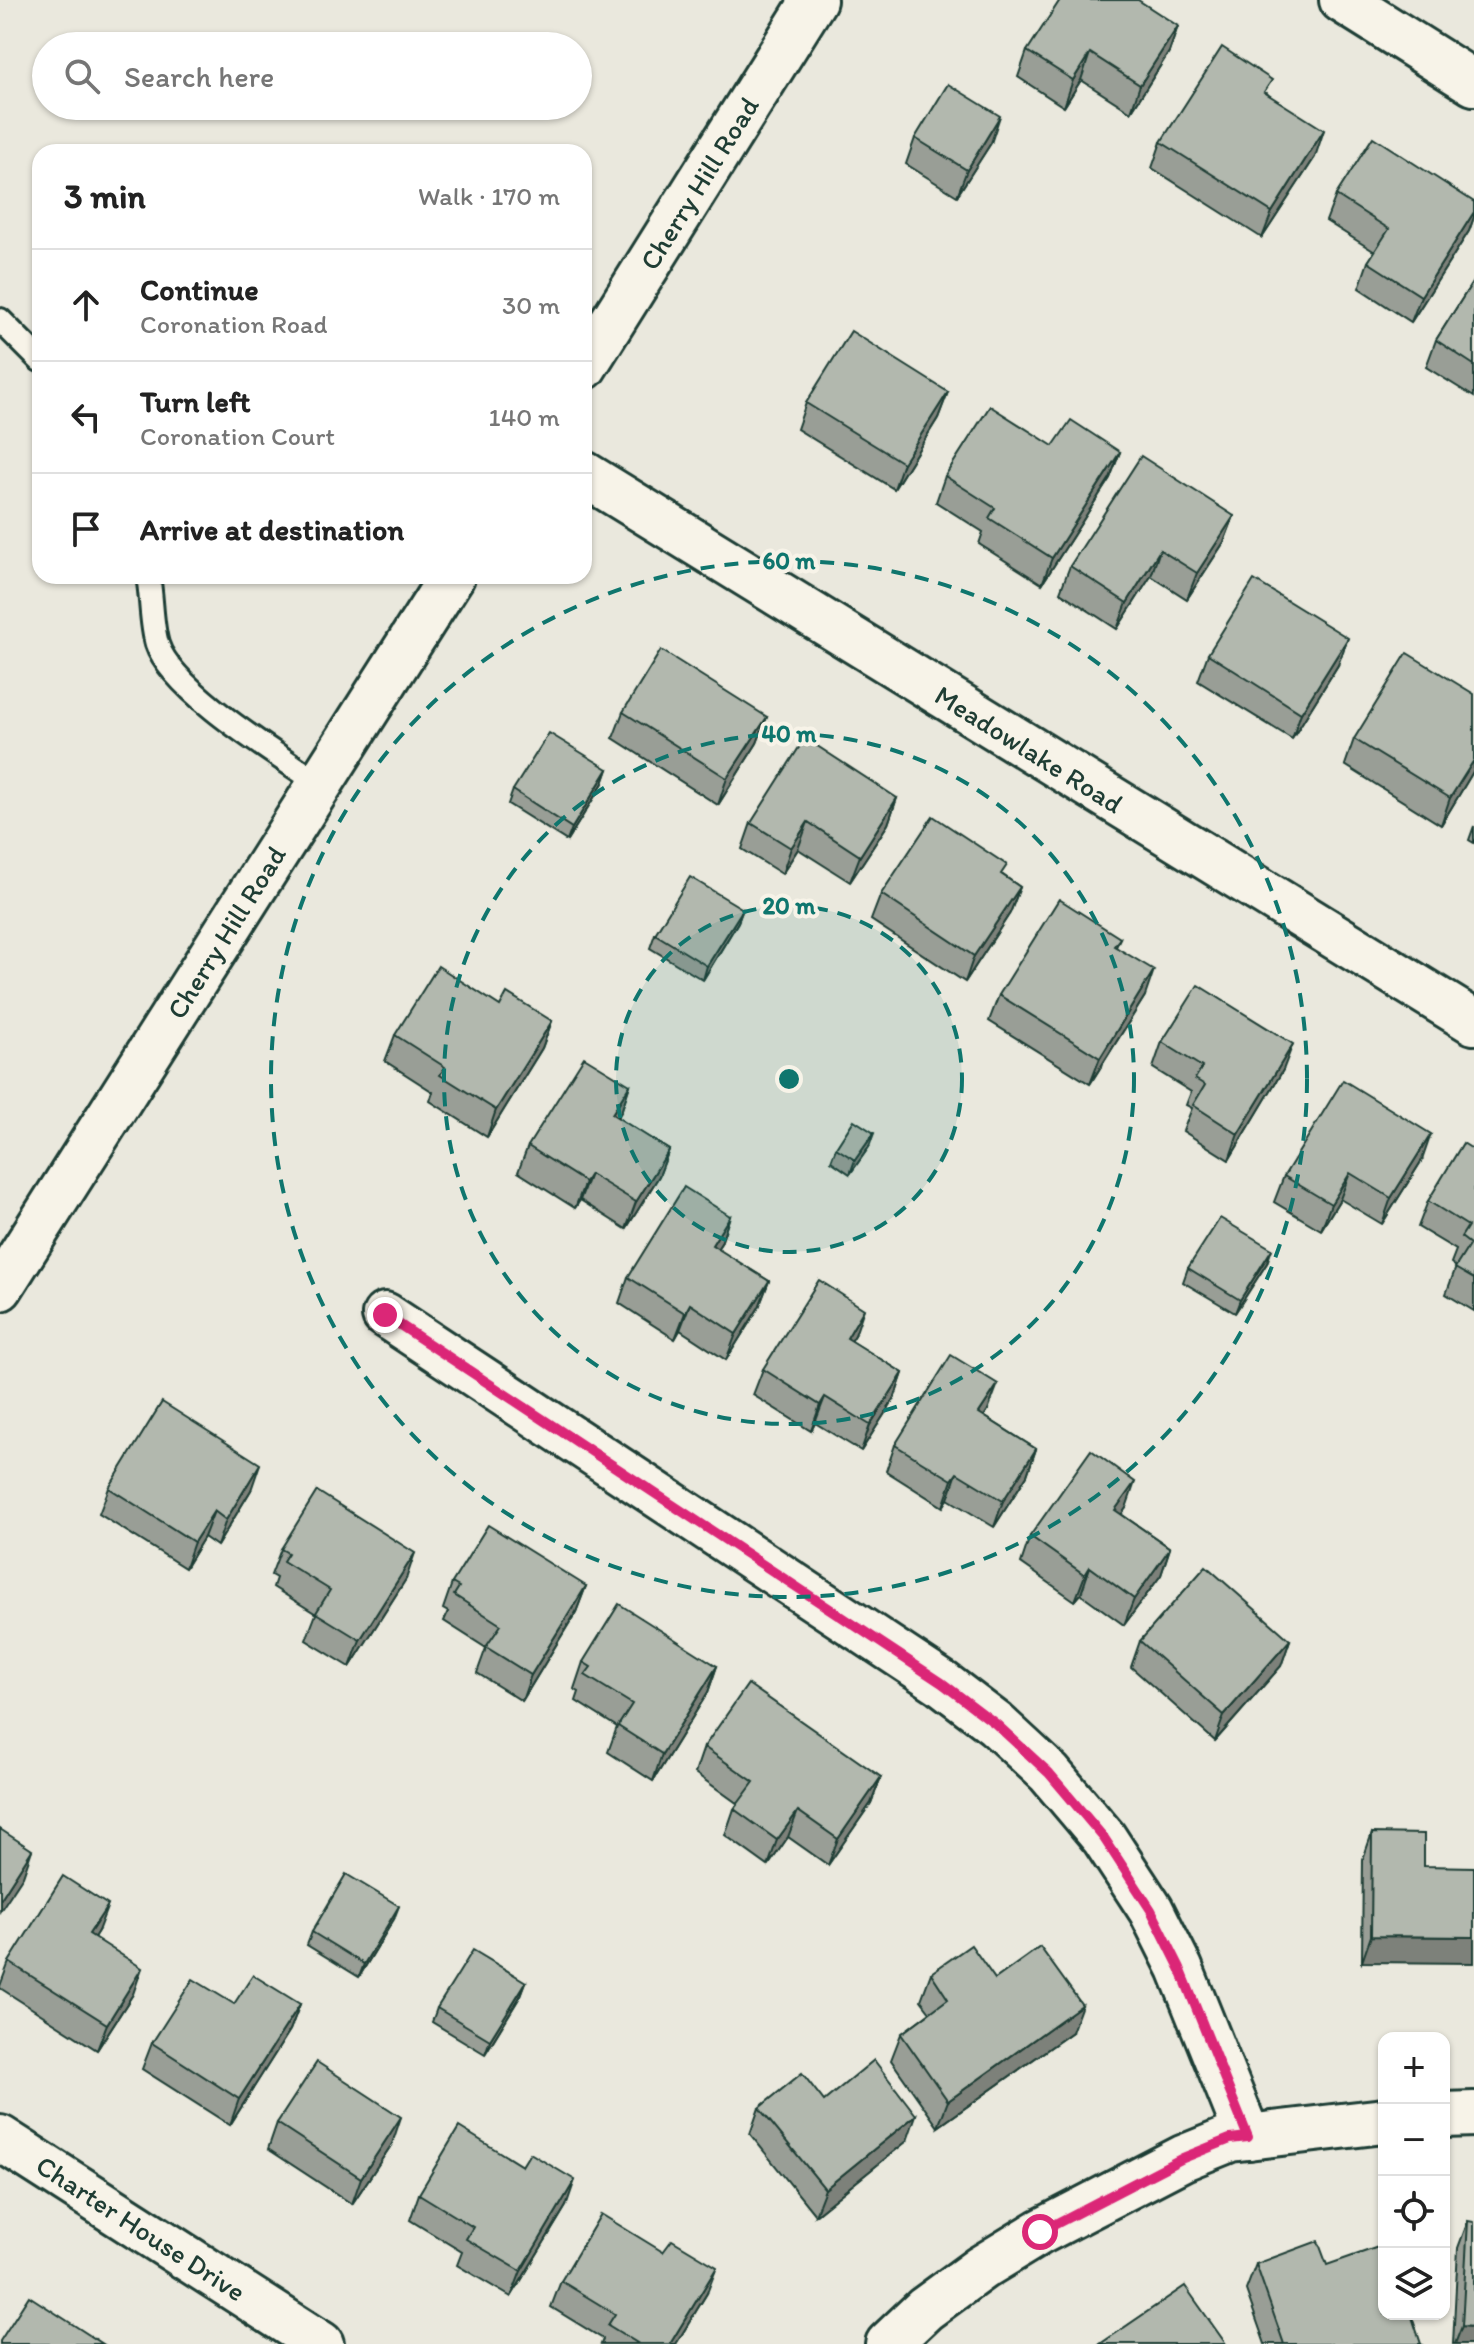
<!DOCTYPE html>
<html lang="en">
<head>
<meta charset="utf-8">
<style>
	:root { --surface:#fff; --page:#f2f2f2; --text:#222; --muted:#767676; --line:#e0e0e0 }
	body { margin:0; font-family:Itim,sans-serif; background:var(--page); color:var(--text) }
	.controls { position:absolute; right:24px; bottom:24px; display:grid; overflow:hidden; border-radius:16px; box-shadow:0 2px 6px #0004 }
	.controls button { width:72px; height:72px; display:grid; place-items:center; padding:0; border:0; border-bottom:2px solid var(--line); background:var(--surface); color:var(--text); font:40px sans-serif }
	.stop { position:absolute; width:24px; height:24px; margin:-18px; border:6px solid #db2777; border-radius:50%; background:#fff }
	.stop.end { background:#db2777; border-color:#fff; box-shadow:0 2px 8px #0008 }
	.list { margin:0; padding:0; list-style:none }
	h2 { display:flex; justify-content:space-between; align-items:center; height:104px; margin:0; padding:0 32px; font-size:34px }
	h2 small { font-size:26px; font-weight:400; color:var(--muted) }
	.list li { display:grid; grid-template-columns:52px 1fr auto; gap:24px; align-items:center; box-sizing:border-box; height:112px; padding:0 32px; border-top:2px solid var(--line) }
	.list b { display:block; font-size:30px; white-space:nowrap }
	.list p { margin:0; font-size:26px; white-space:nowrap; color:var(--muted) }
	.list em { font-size:26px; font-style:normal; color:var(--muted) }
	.icon { flex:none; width:44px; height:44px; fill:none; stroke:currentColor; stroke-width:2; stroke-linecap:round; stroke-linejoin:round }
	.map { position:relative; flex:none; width:1474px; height:2344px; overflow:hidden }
	.search { position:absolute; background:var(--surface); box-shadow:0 2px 6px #0004; left:32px; top:32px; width:560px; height:88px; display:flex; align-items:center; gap:20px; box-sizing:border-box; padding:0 28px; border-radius:44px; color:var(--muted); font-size:30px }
	.panel { position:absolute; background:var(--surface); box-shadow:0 2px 6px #0004; left:32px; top:144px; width:560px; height:440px; border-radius:24px }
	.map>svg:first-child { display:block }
</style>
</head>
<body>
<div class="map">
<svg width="1474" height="2344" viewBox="0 0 1474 2344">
	<rect width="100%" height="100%" fill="#eae8dd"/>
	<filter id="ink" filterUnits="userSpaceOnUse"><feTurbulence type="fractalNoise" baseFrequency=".0125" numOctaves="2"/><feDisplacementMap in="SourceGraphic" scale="16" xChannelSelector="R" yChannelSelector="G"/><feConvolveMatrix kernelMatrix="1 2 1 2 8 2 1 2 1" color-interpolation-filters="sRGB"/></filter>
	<g filter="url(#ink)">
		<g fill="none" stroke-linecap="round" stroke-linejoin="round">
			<g stroke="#1f3d34" stroke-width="28">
				<g id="service">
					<path d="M0 320 40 360"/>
					<path d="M148 576C152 597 151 624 157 644 172 691 278 755 320 784"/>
				</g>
			</g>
			<g stroke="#1f3d34" stroke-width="50">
				<g id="minor">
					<path d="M1342 0 1474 83"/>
					<path d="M584 474 1474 1022"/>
					<path d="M385 1315 942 1683 996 1724 1049 1773 1104 1838 1151 1910 1180 1968 1248 2137"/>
					<path d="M1444 2115 1474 2114"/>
					<path d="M0 2138 321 2344"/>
					<path d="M888 2344 925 2309 981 2268 1040 2232 1183 2158 1230 2139 1384 2121"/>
				</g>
			</g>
			<g stroke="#1f3d34" stroke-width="50">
				<g id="secondary">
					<path d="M584 367 814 0"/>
					<path d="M0 1288 452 576"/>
				</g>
			</g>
			<use href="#service" stroke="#f7f3e8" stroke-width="22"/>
			<use href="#minor" stroke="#f7f3e8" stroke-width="44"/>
			<use href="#secondary" stroke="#f7f3e8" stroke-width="44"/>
		</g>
		<g fill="#999e96" stroke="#1f3d34" stroke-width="2">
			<path d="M1178 26 1169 52 1131 112 1081 80 1064 107 1018 77 1027 51Z"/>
			<path d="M1267 93 1315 157 1262 238 1152 168 1161 142Z"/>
			<path d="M915 138 991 143 957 196 906 164Z"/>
			<path d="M1336 195 1474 202V217L1469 231 1411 322 1359 288 1368 262 1375 252 1326 221Z"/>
			<path d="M1474 280V397L1426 367 1436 340Z"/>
			<path d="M948 392 938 418 894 489 797 429 806 403Z"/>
			<path d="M1053 446 1120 452 1110 478 1042 584 979 544 983 532 936 502 945 476Z"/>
			<path d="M1234 516 1224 542 1187 599 1151 576 1117 629 1060 592 1070 566Z"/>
			<path d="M1208 654 1338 665 1292 739 1198 681Z"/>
			<path d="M623 712 767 717 757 743 718 805 613 738Z"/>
			<path d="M1354 739 1474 770 1441 825 1345 765Z"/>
			<path d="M608 769 603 783 567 841 508 804 513 790Z"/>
			<path d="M897 798 888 824 850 882 798 849 782 874 742 849 751 823Z"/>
			<path d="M1474 826V843L1469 840Z"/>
			<path d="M1003 875 1020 887 1010 913 965 982 871 920 881 894Z"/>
			<path d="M743 909 738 922 703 980 650 948 655 934Z"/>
			<path d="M1120 938 1116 947 1145 996 1090 1084 989 1021 999 995Z"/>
			<path d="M500 1006 552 1021 542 1048 487 1137 430 1101 433 1092 385 1061 395 1035Z"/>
			<path d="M1162 1042 1283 1070 1229 1160 1183 1131 1192 1108 1186 1105 1191 1092 1153 1068Z"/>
			<path d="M630 1085 621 1112 617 1118 669 1150 659 1176 626 1229 580 1200 575 1208 518 1172 528 1146Z"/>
			<path d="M869 1147 850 1174 831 1161 836 1148Z"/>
			<path d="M1474 1150V1311L1446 1294 1456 1267 1451 1263 1456 1250 1418 1227 1428 1201Z"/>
			<path d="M1422 1160 1382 1224 1340 1199 1321 1230 1274 1202 1284 1176Z"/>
			<path d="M730 1216 721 1243 717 1249 769 1281 759 1307 726 1360 680 1330 675 1339 619 1303 628 1277Z"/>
			<path d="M1267 1263 1235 1313 1183 1282 1188 1268Z"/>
			<path d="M855 1335 851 1341 903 1373 894 1399 861 1451 815 1423 811 1431 753 1395 763 1369Z"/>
			<path d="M988 1410 984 1416 1036 1449 1027 1475 994 1527 948 1499 943 1507 886 1471 895 1445Z"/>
			<path d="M109 1488 251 1490 217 1546 204 1537 185 1568 99 1514Z"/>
			<path d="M1126 1508 1121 1514 1170 1548 1161 1575 1124 1625 1081 1594 1075 1601 1021 1563 1030 1536Z"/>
			<path d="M281 1549 406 1579 350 1667 306 1640 316 1614 273 1587 276 1578 271 1575Z"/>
			<path d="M452 1583 586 1586 576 1612 522 1701 477 1673 486 1648 444 1621 448 1612 443 1609Z"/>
			<path d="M1290 1640 1281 1666 1215 1741 1131 1667 1140 1641Z"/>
			<path d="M583 1662 717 1666 708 1692 653 1781 608 1752 617 1727 576 1701 579 1692 574 1689Z"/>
			<path d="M704 1747 881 1777 871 1803 828 1865 788 1837 768 1866 725 1835 734 1809 738 1804 695 1773Z"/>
			<path d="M1372 1833 1424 1866 1362 1962 1363 1859Z"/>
			<path d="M394 1919 359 1977 307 1945 312 1932Z"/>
			<path d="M98 1931 94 1937 133 1994 97 2050 0 1988V1986L9 1962Z"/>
			<path d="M931 1973 995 1979 1072 2032 938 2127 891 2060 901 2034 930 2012 921 2000Z"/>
			<path d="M526 1982 521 1995 485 2054 432 2022 437 2008Z"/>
			<path d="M234 2004H300L290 2030 230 2125 142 2069 152 2043Z"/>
			<path d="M824 2101 907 2141 815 2215 750 2134 759 2108Z"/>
			<path d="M277 2123 392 2144 352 2204 268 2149Z"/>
			<path d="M419 2194 566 2206 511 2297 457 2265 462 2252 410 2220Z"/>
			<path d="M1468 2221 1474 2344H1453L1458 2248Z"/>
			<path d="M1256 2264 1327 2265 1421 2344H1265L1246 2290Z"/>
			<path d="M561 2281 707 2293 676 2344H601L603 2339 551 2307Z"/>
		</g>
		<g fill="#7d817a" stroke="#1f3d34" stroke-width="2">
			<path d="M1178 26 1169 52 1131 112 1140 85Z"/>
			<path d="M1090 53 1081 80 1064 107 1073 80Z"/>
			<path d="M1000 116 991 143 957 196 967 170Z"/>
			<path d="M1324 130 1315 157 1262 238 1272 212Z"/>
			<path d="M1474 212V217L1469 231 1411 322 1421 296Z"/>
			<path d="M948 392 938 418 894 489 903 463Z"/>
			<path d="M1120 452 1110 478 1042 584 1052 558Z"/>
			<path d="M1234 516 1224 542 1187 599 1197 573Z"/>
			<path d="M1160 550 1151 576 1117 629 1127 603Z"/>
			<path d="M1348 638 1338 665 1292 739 1301 713Z"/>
			<path d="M767 717 757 743 718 805 727 778Z"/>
			<path d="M1474 760V770L1441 825 1450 798Z"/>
			<path d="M608 769 603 783 567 841 572 828Z"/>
			<path d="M897 798 888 824 850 882 860 856Z"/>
			<path d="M808 822 798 849 782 874 791 848Z"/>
			<path d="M1020 887 1010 913 965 982 974 956Z"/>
			<path d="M743 909 738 922 703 980 707 966Z"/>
			<path d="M1154 970 1145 996 1090 1084 1100 1058Z"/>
			<path d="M552 1021 542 1048 487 1137 496 1110Z"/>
			<path d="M1293 1044 1283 1070 1229 1160 1238 1134Z"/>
			<path d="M630 1085 621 1112 602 1140 612 1114Z"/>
			<path d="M874 1133 869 1147 850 1174 855 1160Z"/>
			<path d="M1431 1134 1422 1160 1382 1224 1391 1198Z"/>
			<path d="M669 1150 659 1176 626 1229 636 1202Z"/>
			<path d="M1350 1173 1340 1199 1321 1230 1331 1204Z"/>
			<path d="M590 1174 580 1200 575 1208 585 1182Z"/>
			<path d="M730 1216 721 1243 702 1272 712 1245Z"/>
			<path d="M1272 1249 1267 1263 1235 1313 1240 1300Z"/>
			<path d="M769 1281 759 1307 726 1360 736 1334Z"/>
			<path d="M690 1304 680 1330 675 1339 685 1313Z"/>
			<path d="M864 1309 855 1335 837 1364 847 1338Z"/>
			<path d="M903 1373 894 1399 861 1451 870 1425Z"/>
			<path d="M998 1384 988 1410 970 1439 979 1413Z"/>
			<path d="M825 1397 815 1423 811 1431 820 1405Z"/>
			<path d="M1036 1449 1027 1475 994 1527 1003 1501Z"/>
			<path d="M260 1464 251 1490 217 1546 226 1520Z"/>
			<path d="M957 1473 948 1499 943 1507 952 1480Z"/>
			<path d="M1135 1482 1126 1508 1106 1536 1115 1510Z"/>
			<path d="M214 1511 204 1537 185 1568 194 1542Z"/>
			<path d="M1170 1548 1161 1575 1124 1625 1134 1599Z"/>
			<path d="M415 1553 406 1579 350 1667 360 1640Z"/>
			<path d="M1090 1567 1081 1594 1075 1601 1085 1575Z"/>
			<path d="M586 1586 576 1612 522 1701 531 1675Z"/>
			<path d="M1290 1640 1281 1666 1215 1741 1224 1715Z"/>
			<path d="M717 1666 708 1692 653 1781 662 1754Z"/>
			<path d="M881 1777 871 1803 828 1865 838 1839Z"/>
			<path d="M798 1811 788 1837 768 1866 777 1840Z"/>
			<path d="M32 1850 23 1876 0 1911V1900Z"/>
			<path d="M108 1905 98 1931 80 1960 89 1934Z"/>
			<path d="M399 1906 394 1919 359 1977 364 1964Z"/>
			<path d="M1371 1936 1474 1937V1963L1362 1962Z"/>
			<path d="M142 1968 133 1994 97 2050 107 2024Z"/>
			<path d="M526 1982 521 1995 485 2054 490 2040Z"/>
			<path d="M300 2004 290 2030 230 2125 239 2099Z"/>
			<path d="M1082 2005 1072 2032 938 2127 948 2101Z"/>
			<path d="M916 2115 907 2141 815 2215 825 2189Z"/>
			<path d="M401 2117 392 2144 352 2204 361 2178Z"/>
			<path d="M575 2180 566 2206 511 2297 521 2271Z"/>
			<path d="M717 2267 707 2293 676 2344H670Z"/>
			<path d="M1462 2326 1474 2327V2344H1455Z"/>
		</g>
		<g fill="#b2b8ae" stroke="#1f3d34" stroke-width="2">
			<path d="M1060 0H1138L1178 26 1140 85 1090 53 1073 80 1027 51Z"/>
			<path d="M1222 47 1272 80 1264 92 1324 130 1272 212 1161 142Z"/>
			<path d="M948 84 1000 116 967 170 915 138Z"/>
			<path d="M1373 137 1474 202V212L1421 296 1368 262 1389 229 1336 195Z"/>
			<path d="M1474 280V365L1436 340Z"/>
			<path d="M851 331 948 392 903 463 806 403Z"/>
			<path d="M990 406 1053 446 1071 420 1120 452 1052 558 989 518 995 508 945 476Z"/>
			<path d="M1141 456 1234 516 1197 573 1160 550 1127 603 1070 566Z"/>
			<path d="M1254 580 1348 638 1301 713 1208 654Z"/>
			<path d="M661 650 767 717 727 778 623 712Z"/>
			<path d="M1407 653 1474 694V760L1450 798 1354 739Z"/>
			<path d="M549 733 608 769 572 828 513 790Z"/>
			<path d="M805 738 897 798 860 856 808 822 791 848 751 823Z"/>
			<path d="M933 816 1007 865 1001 874 1020 887 974 956 881 894Z"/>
			<path d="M690 877 743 909 707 966 655 934Z"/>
			<path d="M1059 899 1120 938 1114 946 1154 970 1100 1058 999 995Z"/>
			<path d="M438 966 500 1006 507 993 552 1021 496 1110 440 1075 445 1067 395 1035Z"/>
			<path d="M1198 985 1293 1044 1238 1134 1193 1105 1205 1085 1195 1079 1202 1067 1162 1042Z"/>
			<path d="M584 1057 630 1085 612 1114 669 1150 636 1202 590 1174 585 1182 528 1146Z"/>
			<path d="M1343 1080 1431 1134 1391 1198 1350 1173 1331 1204 1284 1176Z"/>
			<path d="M854 1120 874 1133 855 1160 836 1148Z"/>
			<path d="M1463 1143 1474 1150V1279L1455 1268 1470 1244 1461 1237 1468 1226 1428 1201Z"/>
			<path d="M684 1187 730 1216 712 1245 769 1281 736 1334 690 1304 685 1313 628 1277Z"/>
			<path d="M1220 1218 1272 1249 1240 1300 1188 1268Z"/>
			<path d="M819 1280 864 1309 847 1338 903 1373 870 1425 825 1397 820 1405 763 1369Z"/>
			<path d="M951 1355 998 1384 979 1413 1036 1449 1003 1501 957 1473 952 1480 895 1445Z"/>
			<path d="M162 1402 260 1464 226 1520 214 1511 194 1542 109 1488Z"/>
			<path d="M1091 1450 1135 1482 1115 1510 1170 1548 1134 1599 1090 1567 1085 1575 1030 1536Z"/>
			<path d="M317 1491 415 1553 360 1640 316 1613 330 1590 283 1561 288 1553 281 1549Z"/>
			<path d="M488 1525 586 1586 531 1675 486 1647 501 1625 454 1595 459 1587 452 1583Z"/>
			<path d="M1206 1566 1290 1640 1224 1715 1140 1641Z"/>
			<path d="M619 1604 717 1666 662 1754 618 1726 632 1704 585 1675 591 1667 583 1662Z"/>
			<path d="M748 1684 881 1777 838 1839 798 1811 777 1840 734 1809 754 1782 704 1747Z"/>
			<path d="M0 1829 32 1850 0 1900Z"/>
			<path d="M1372 1833 1424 1834V1866L1474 1867V1937L1371 1936Z"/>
			<path d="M346 1874 399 1906 364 1964 312 1932Z"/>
			<path d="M63 1876 108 1905 89 1934 142 1968 107 2024 9 1962Z"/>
			<path d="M971 1945 995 1979 1040 1947 1082 2005 948 2101 901 2034 948 1999 931 1973Z"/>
			<path d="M473 1950 526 1982 490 2040 437 2008Z"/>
			<path d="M253 1975 300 2004 239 2099 152 2043 193 1979 234 2004Z"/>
			<path d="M874 2060 916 2115 825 2189 759 2108 802 2073 824 2101Z"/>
			<path d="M317 2062 401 2117 361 2178 277 2123Z"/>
			<path d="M459 2127 522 2166 530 2153 575 2180 521 2271 466 2239 473 2227 419 2194Z"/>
			<path d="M601 2214 663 2252 672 2240 717 2267 670 2344H639L608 2325 615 2314 561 2281Z"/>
			<path d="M1468 2221 1474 2222V2327L1462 2326Z"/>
			<path d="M1318 2241 1327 2265 1384 2245V2314H1411L1421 2344H1284L1256 2264Z"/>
			<path d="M1185 2286 1226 2344H1100Z"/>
			<path d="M29 2296 103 2344H0V2341Z"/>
		</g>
	</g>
	<g fill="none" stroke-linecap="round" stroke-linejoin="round" filter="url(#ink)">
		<path stroke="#db2777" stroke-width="10" d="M385 1315 942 1683 996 1724 1049 1773 1104 1838 1151 1910 1180 1968 1248 2137 1230 2139 1183 2158 1040 2232"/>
	</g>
	<circle cx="789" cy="1079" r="173" fill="#0f766e" fill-opacity=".12"/>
	<g fill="none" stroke="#0f766e" stroke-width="4" stroke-dasharray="14 10">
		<circle cx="789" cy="1079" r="173"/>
		<circle cx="789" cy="1079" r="345"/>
		<circle cx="789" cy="1079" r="518"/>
	</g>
	<g text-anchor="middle" stroke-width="8" stroke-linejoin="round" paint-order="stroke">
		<g font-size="28" fill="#1f3d34" stroke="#f7f3e8">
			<text transform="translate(699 183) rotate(-58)" y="10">Cherry Hill Road</text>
			<text transform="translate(1029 749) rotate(32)" y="10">Meadowlake Road</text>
			<text transform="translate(226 932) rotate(-58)" y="10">Cherry Hill Road</text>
			<text transform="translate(141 2228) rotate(33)" y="10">Charter House Drive</text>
		</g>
	</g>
	<circle cx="789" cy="1079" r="12" fill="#0f766e" stroke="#f7f3e8" stroke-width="4"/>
	<g font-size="24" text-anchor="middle" font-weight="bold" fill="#0f766e" stroke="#f7f3e8" stroke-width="8" stroke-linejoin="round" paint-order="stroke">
		<text x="789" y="569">60 m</text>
		<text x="789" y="742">40 m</text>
		<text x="789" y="914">20 m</text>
	</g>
</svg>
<div class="controls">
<button>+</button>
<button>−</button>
<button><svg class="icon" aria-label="locate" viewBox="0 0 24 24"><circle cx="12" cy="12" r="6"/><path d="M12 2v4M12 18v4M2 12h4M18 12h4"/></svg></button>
<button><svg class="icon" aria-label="layers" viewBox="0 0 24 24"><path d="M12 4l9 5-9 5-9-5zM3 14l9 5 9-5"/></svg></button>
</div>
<div class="stop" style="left:1040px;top:2232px"></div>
<div class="stop end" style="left:385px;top:1315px"></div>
<div class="search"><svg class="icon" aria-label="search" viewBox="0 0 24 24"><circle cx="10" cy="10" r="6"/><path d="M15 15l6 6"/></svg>Search here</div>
<section class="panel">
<h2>3 min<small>Walk · 170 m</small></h2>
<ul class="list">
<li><svg class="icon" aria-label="ahead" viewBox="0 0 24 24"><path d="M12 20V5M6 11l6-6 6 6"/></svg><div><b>Continue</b><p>Coronation Road</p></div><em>30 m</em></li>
<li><svg class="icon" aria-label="left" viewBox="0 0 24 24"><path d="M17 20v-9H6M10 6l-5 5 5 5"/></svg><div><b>Turn left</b><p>Coronation Court</p></div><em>140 m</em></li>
<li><svg class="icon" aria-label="arrive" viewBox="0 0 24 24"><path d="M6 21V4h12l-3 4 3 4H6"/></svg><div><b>Arrive at destination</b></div></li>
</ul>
</section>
</div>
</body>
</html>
